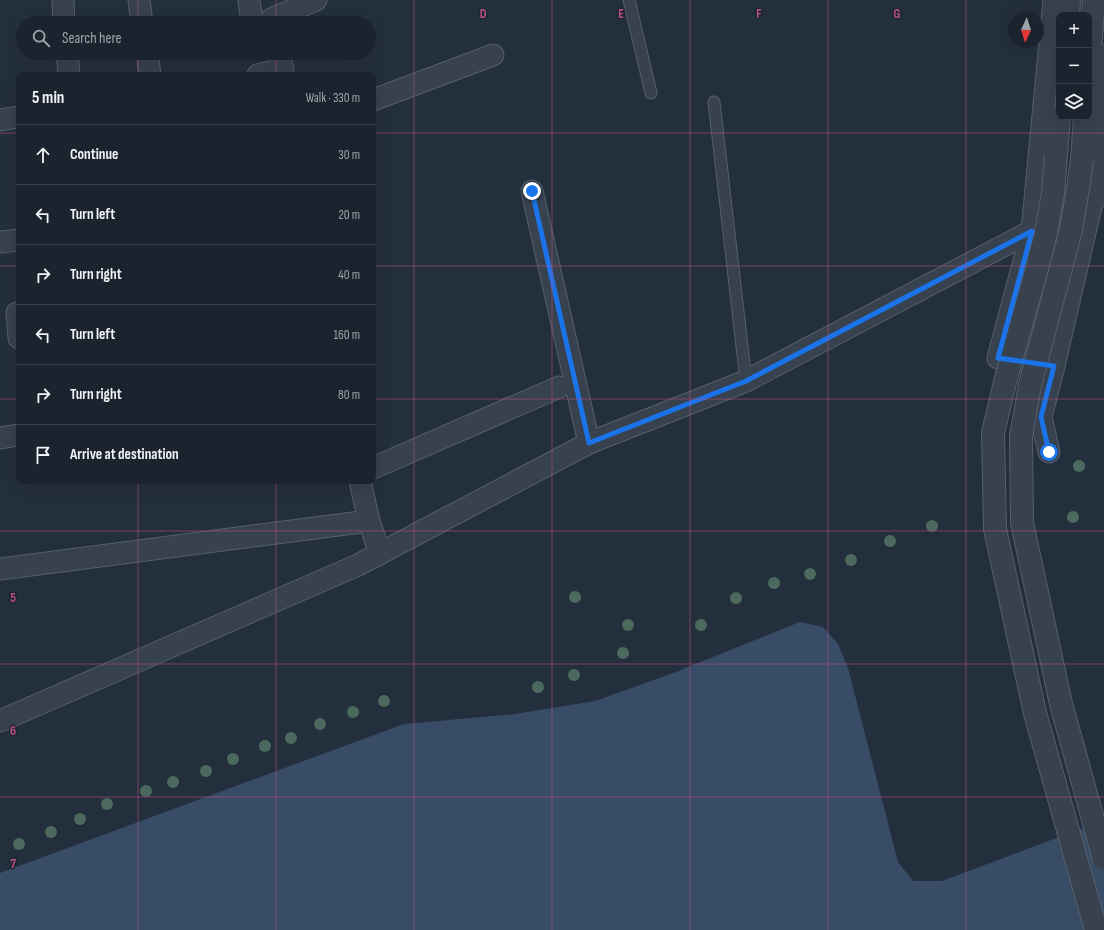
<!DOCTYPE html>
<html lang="en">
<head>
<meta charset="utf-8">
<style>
	:root { --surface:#1b232e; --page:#282f3a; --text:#f1f3f6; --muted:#a0a4aa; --line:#39404a }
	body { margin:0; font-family:"Sofia Sans Condensed",sans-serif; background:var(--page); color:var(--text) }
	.controls { position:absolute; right:12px; top:12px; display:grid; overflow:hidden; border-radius:8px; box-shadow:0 4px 16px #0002 }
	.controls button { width:36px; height:36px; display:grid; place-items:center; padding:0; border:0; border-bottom:1px solid var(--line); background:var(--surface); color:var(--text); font:20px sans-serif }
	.compass { position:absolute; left:1008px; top:12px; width:36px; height:36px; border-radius:50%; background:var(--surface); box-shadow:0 4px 16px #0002; rotate:184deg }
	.stop { position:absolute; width:12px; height:12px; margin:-9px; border:3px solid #1a73e8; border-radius:50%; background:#fff }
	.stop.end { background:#1a73e8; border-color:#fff; box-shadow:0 1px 4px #0008 }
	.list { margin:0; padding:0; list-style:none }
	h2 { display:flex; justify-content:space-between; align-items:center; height:52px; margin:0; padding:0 16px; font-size:17px }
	h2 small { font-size:13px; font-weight:400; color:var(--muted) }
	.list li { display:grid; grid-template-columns:26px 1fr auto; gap:12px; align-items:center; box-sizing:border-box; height:60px; padding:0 16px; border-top:1px solid var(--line) }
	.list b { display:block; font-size:15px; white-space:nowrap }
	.list em { font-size:13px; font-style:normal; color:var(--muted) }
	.icon { flex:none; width:22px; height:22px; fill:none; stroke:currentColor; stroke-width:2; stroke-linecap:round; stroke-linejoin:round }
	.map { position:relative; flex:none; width:1104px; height:930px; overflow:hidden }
	.search { position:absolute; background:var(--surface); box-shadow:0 4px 16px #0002; left:16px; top:16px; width:360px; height:44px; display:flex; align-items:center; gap:10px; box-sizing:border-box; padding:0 14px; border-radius:22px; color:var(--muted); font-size:15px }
	.panel { position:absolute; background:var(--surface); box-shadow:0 4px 16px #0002; left:16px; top:72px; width:360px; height:412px; border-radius:8px }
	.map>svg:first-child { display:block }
</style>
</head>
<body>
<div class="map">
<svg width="1104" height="930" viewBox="0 0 1104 930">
	<rect width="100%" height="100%" fill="#242f3e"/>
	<path fill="#394c67" d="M800 622 823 627 838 644 848 668 898 862 913 881H942L1104 820V930H0V873L404 724 515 714 595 701 668 675Z"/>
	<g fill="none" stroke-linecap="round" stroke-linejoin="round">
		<g stroke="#565f6c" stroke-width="13">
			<g id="service">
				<path d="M629 0 651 93"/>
				<path d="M714 102 746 381"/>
			</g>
		</g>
		<g stroke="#565f6c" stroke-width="23">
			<g id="minor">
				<path d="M63 0 64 23"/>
				<path d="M139 0 142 23"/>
				<path d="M249 0 252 23"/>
				<path d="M1054 0 1032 231 998 358 1054 366 1093 198 1104 55"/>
				<path d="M272 23 271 19 316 0"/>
				<path d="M67 53 69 75"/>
				<path d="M147 53 150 75"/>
				<path d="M258 75 283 69 279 53"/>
				<path d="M373 100 493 55"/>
				<path d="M0 120 19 117"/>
				<path d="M532 191 589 443"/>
				<path d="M0 242 19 240"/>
				<path d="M17 313 19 338"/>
				<path d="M0 438 19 435"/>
				<path d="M1049 452 1041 417 1054 366"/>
				<path d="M373 468 559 387"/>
				<path d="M360 481 369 521 380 554"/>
				<path d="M0 569 369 521"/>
				<path d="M0 721 358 565 589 443 746 381 1104 193"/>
			</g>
		</g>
		<g stroke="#565f6c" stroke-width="24">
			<g id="tertiary">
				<path d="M1068 15 1069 0"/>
				<path d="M1089 61 1094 0"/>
				<path d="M1056 156 1059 117"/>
				<path d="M1082 159 1085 117"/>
			</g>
		</g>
		<use href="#service" stroke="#38414e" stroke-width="11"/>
		<use href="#minor" stroke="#38414e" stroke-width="21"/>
		<use href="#tertiary" stroke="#38414e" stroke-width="22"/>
		<g stroke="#565f6c" stroke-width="24" stroke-linecap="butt">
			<g id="tertiary-bridge">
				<path d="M1056 156 1053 193 1046 233 1036 272 1006 378 993 433 995 529 1035 713 1096 930"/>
				<path d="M1082 159 1078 188 1071 230 1030 385 1021 436 1022 523 1061 704 1104 859"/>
			</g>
		</g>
		<use href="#tertiary-bridge" stroke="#38414e" stroke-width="22"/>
	</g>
	<g fill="#4b6a5d">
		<circle cx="1079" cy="466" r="6"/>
		<circle cx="1073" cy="517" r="6"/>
		<circle cx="932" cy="526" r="6"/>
		<circle cx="890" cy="541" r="6"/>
		<circle cx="851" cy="560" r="6"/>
		<circle cx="810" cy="574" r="6"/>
		<circle cx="774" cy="583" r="6"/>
		<circle cx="575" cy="597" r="6"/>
		<circle cx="736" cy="598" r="6"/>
		<circle cx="628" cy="625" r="6"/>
		<circle cx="701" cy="625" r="6"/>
		<circle cx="623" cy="653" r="6"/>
		<circle cx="574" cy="675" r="6"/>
		<circle cx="538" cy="687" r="6"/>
		<circle cx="384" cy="701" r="6"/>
		<circle cx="353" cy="712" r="6"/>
		<circle cx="320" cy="724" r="6"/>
		<circle cx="291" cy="738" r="6"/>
		<circle cx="265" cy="746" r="6"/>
		<circle cx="233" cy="759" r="6"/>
		<circle cx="206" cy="771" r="6"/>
		<circle cx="173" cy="782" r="6"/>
		<circle cx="146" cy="791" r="6"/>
		<circle cx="107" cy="804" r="6"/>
		<circle cx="80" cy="819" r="6"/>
		<circle cx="51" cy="832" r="6"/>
		<circle cx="19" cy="844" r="6"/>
	</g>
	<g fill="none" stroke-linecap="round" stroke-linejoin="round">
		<path stroke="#1a73e8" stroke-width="5" d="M532 191 589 443 746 381 1032 231 998 358 1054 366 1041 417 1049 452"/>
	</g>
	<path fill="none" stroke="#bd5182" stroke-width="1" stroke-opacity="0.55" d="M138 0V23M276 0V23M414 0V930M552 0V930M690 0V930M828 0V930M966 0V930M138 53V75M276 53V75M0 133H19M373 133H1104M0 266H19M373 266H1104M0 399H19M373 399H1104M138 481V930M276 481V930M0 531H1104M0 664H1104M0 797H1104"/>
	<g font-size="13" text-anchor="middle" font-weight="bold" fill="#bd5182" stroke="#1d2633" stroke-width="3" stroke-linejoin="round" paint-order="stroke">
		<text x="483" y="18">D</text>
		<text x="621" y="18">E</text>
		<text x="759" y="18">F</text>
		<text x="897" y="18">G</text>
		<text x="13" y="602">5</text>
		<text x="13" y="735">6</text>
		<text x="13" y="868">7</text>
	</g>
</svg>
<div class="controls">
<button>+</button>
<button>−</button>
<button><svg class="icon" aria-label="layers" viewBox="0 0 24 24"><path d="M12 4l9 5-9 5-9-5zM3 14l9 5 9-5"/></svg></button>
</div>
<svg class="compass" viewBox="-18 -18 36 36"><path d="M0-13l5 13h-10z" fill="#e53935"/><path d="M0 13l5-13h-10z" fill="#a0a4aa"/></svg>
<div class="stop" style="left:1049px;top:452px"></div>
<div class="stop end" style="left:532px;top:191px"></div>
<div class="search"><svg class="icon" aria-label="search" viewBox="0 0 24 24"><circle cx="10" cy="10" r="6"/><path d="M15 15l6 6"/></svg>Search here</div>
<section class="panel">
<h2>5 min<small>Walk · 330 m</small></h2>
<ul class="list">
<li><svg class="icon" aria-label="ahead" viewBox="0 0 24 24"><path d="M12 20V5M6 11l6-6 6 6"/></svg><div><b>Continue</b></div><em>30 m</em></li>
<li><svg class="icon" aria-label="left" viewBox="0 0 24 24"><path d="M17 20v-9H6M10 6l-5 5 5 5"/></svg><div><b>Turn left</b></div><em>20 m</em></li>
<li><svg class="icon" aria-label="right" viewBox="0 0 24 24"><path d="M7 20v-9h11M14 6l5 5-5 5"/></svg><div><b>Turn right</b></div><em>40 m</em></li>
<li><svg class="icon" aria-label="left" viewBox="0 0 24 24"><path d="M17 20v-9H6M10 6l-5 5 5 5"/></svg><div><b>Turn left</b></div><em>160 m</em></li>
<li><svg class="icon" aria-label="right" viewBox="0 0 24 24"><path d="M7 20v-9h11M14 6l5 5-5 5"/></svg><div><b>Turn right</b></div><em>80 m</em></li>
<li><svg class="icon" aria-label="arrive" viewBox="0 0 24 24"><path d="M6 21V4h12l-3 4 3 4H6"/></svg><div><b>Arrive at destination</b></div></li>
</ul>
</section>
</div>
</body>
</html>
